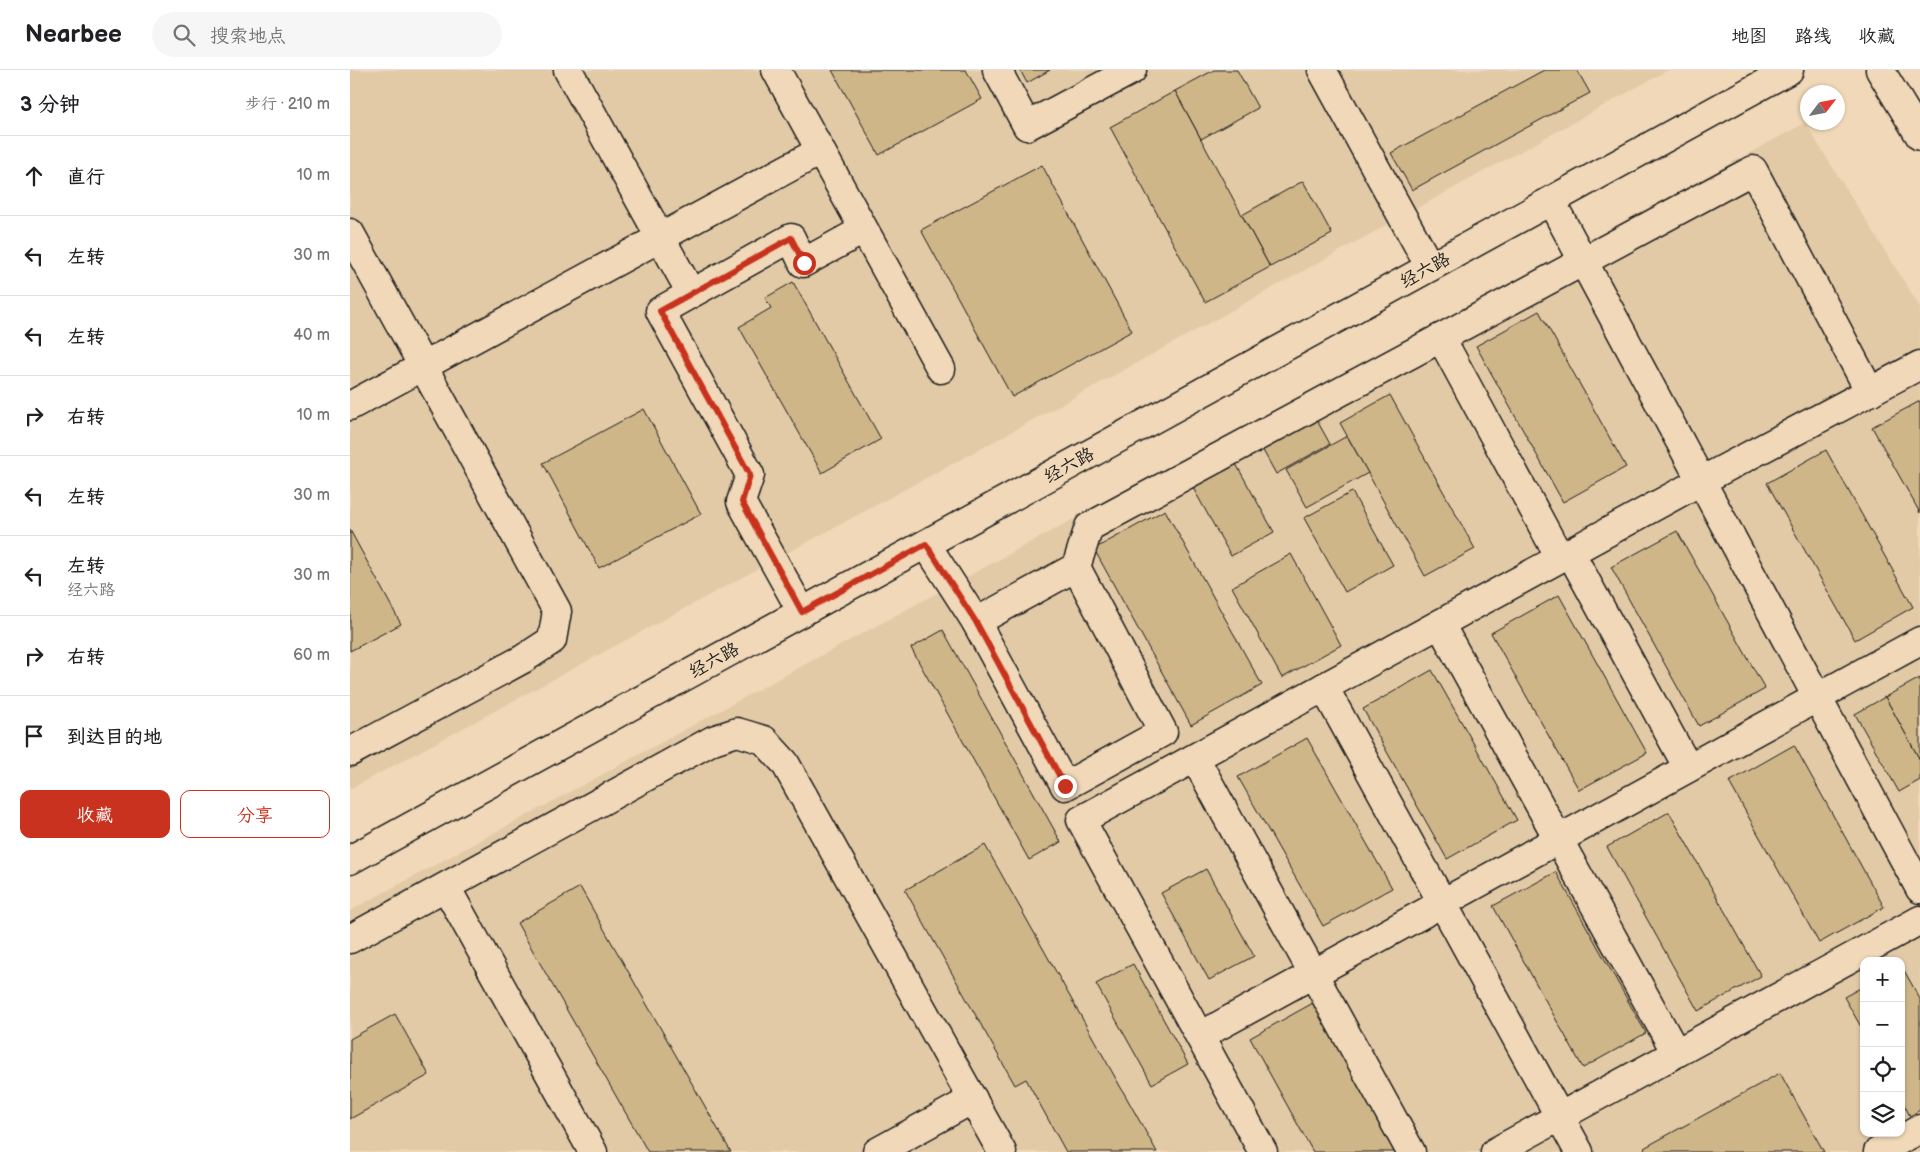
<!DOCTYPE html>
<html lang="zh">
<head>
<meta charset="utf-8">
<style>
	:root { --surface:#fff; --page:#f6f6f6; --text:#202124; --muted:#757577; --line:#e0e0e0; --accent:#c8321e }
	body { margin:0; font-family:"Balsamiq Sans","LXGW WenKai TC",sans-serif; background:var(--page); color:var(--text) }
	.controls { position:absolute; right:15px; bottom:15px; display:grid; overflow:hidden; border-radius:10px; box-shadow:0 1px 4px #0004 }
	.controls button { width:45px; height:45px; display:grid; place-items:center; padding:0; border:0; border-bottom:1px solid var(--line); background:var(--surface); color:var(--text); font:25px sans-serif }
	.compass { position:absolute; left:1450px; top:15px; width:45px; height:45px; border-radius:50%; background:var(--surface); box-shadow:0 1px 4px #0004; rotate:58deg }
	.stop { position:absolute; width:15px; height:15px; margin:-11px; border:4px solid #c8321e; border-radius:50%; background:#fff }
	.stop.end { background:#c8321e; border-color:#fff; box-shadow:0 1px 5px #0008 }
	.list { margin:0; padding:0; list-style:none }
	h2 { display:flex; justify-content:space-between; align-items:center; height:65px; margin:0; padding:0 20px; font-size:21px }
	h2 small { font-size:16px; font-weight:400; color:var(--muted) }
	.list li { display:grid; grid-template-columns:32px 1fr auto; gap:15px; align-items:center; box-sizing:border-box; height:80px; padding:0 20px; border-top:1px solid var(--line) }
	.list b { display:block; font-size:19px; white-space:nowrap }
	.list p { margin:0; font-size:16px; white-space:nowrap; color:var(--muted) }
	.list em { font-size:16px; font-style:normal; color:var(--muted) }
	.actions { display:flex; gap:10px; padding:15px 20px }
	.actions a { flex:1; padding:11px 0; border:1px solid var(--accent); border-radius:10px; text-align:center; font-size:18px; color:var(--accent) }
	.actions .main { background:var(--accent); color:#fff }
	.icon { flex:none; width:28px; height:28px; fill:none; stroke:currentColor; stroke-width:2; stroke-linecap:round; stroke-linejoin:round }
	.map { position:relative; flex:none; width:1570px; height:1082px; overflow:hidden }
	header { display:flex; align-items:center; gap:30px; box-sizing:border-box; height:70px; padding:0 25px; background:var(--surface); border-bottom:1px solid var(--line) }
	header strong { font-size:24px }
	nav { display:flex; gap:28px; margin-inline-start:auto; font-size:18px }
	.search { width:350px; height:45px; background:var(--page); display:flex; align-items:center; gap:12px; box-sizing:border-box; padding:0 18px; border-radius:28px; color:var(--muted); font-size:19px }
	main { display:flex }
	aside { flex:1; background:var(--surface) }
	.map>svg:first-child { display:block }
</style>
</head>
<body>
<header>
<strong>Nearbee</strong>
<div class="search"><svg class="icon" aria-label="search" viewBox="0 0 24 24"><circle cx="10" cy="10" r="6"/><path d="M15 15l6 6"/></svg>搜索地点</div>
<nav><a>地图</a><a>路线</a><a>收藏</a></nav>
</header>
<main>
<aside>
<h2>3 分钟<small>步行 · 210 m</small></h2>
<ul class="list">
<li><svg class="icon" aria-label="ahead" viewBox="0 0 24 24"><path d="M12 20V5M6 11l6-6 6 6"/></svg><div><b>直行</b></div><em>10 m</em></li>
<li><svg class="icon" aria-label="left" viewBox="0 0 24 24"><path d="M17 20v-9H6M10 6l-5 5 5 5"/></svg><div><b>左转</b></div><em>30 m</em></li>
<li><svg class="icon" aria-label="left" viewBox="0 0 24 24"><path d="M17 20v-9H6M10 6l-5 5 5 5"/></svg><div><b>左转</b></div><em>40 m</em></li>
<li><svg class="icon" aria-label="right" viewBox="0 0 24 24"><path d="M7 20v-9h11M14 6l5 5-5 5"/></svg><div><b>右转</b></div><em>10 m</em></li>
<li><svg class="icon" aria-label="left" viewBox="0 0 24 24"><path d="M17 20v-9H6M10 6l-5 5 5 5"/></svg><div><b>左转</b></div><em>30 m</em></li>
<li><svg class="icon" aria-label="left" viewBox="0 0 24 24"><path d="M17 20v-9H6M10 6l-5 5 5 5"/></svg><div><b>左转</b><p>经六路</p></div><em>30 m</em></li>
<li><svg class="icon" aria-label="right" viewBox="0 0 24 24"><path d="M7 20v-9h11M14 6l5 5-5 5"/></svg><div><b>右转</b></div><em>60 m</em></li>
<li><svg class="icon" aria-label="arrive" viewBox="0 0 24 24"><path d="M6 21V4h12l-3 4 3 4H6"/></svg><div><b>到达目的地</b></div></li>
</ul>
<div class="actions"><a class="main">收藏</a><a>分享</a></div>
</aside>
<div class="map">
<svg width="1570" height="1082" viewBox="0 0 1570 1082">
	<rect width="100%" height="100%" fill="#f0d8b8"/>
	<filter id="ink" filterUnits="userSpaceOnUse"><feTurbulence type="fractalNoise" baseFrequency=".02" numOctaves="2"/><feDisplacementMap in="SourceGraphic" scale="10" xChannelSelector="R" yChannelSelector="G"/><feConvolveMatrix kernelMatrix="1 2 1 2 8 2 1 2 1" color-interpolation-filters="sRGB"/></filter>
	<g filter="url(#ink)">
		<g fill="#e2caa7" fill-rule="evenodd">
			<path d="M0 0H1318L652 367 0 719Z"/>
			<path d="M1455 53 1570 237V1082H0V841ZM1514 891H1551V1063H1514Z"/>
		</g>
		<g fill="#ceb689" stroke="#1c1c1c">
			<path d="M482 0H616L632 29 529 85Z"/>
			<path d="M670 0H700L677 13Z"/>
			<path d="M864 0H887L908 38 851 69 825 21Z"/>
			<path d="M1194 0H1227L1240 23 1062 120 1041 83Z"/>
			<path d="M825 21 920 197 855 232 760 57Z"/>
			<path d="M692 95 782 261 662 327 571 160Z"/>
			<path d="M953 111 982 164 920 197 892 145Z"/>
			<path d="M443 212 531 369 472 403 389 257 421 238 415 228Z"/>
			<path d="M1189 241 1276 397 1213 432 1126 276Z"/>
			<path d="M1040 325 1125 479 1075 506 990 353Z"/>
			<path d="M1570 331V443L1522 357Z"/>
			<path d="M294 339 351 444 249 498 193 393Z"/>
			<path d="M964 345 980 374 926 404 910 375Z"/>
			<path d="M997 366 1018 403 957 437 936 400Z"/>
			<path d="M1476 380 1563 537 1505 570 1417 413Z"/>
			<path d="M881 385 924 462 881 486 838 409Z"/>
			<path d="M1002 422 1043 495 995 522 954 448Z"/>
			<path d="M815 440 912 615 841 655 744 479Z"/>
			<path d="M0 460 51 554 0 581Z"/>
			<path d="M1327 461 1415 619 1349 656 1261 497Z"/>
			<path d="M941 484 991 575 932 608 882 517Z"/>
			<path d="M1209 525 1297 683 1229 720 1141 563Z"/>
			<path d="M593 560 711 772 679 790 561 578Z"/>
			<path d="M1082 600 1167 750 1097 789 1013 639Z"/>
			<path d="M1570 608V690L1535 627Z"/>
			<path d="M1535 627 1570 690V710L1549 722 1505 644Z"/>
			<path d="M957 668 1042 818 973 856 888 707Z"/>
			<path d="M1444 675 1534 837 1469 873 1379 712Z"/>
			<path d="M1319 742 1411 906 1348 941 1257 777Z"/>
			<path d="M635 775 807 1082H716L676 1009 665 1015 555 820Z"/>
			<path d="M856 799 904 886 859 910 811 823Z"/>
			<path d="M1206 802 1296 963 1233 998 1143 836Z"/>
			<path d="M230 817 381 1082H298L167 853Z"/>
			<path d="M783 894 838 994 802 1014 746 914Z"/>
			<path d="M1551 895 1570 929V1040L1560 1046 1551 1029Z"/>
			<path d="M1514 916V962L1494 927Z"/>
			<path d="M963 933 1045 1082H963L900 968Z"/>
			<path d="M45 944 79 1005 0 1049V969Z"/>
			<path d="M1430 1003 1474 1082H1296L1294 1078Z"/>
		</g>
		<g fill="none" stroke-linecap="round" stroke-linejoin="round">
			<g stroke="#1c1c1c" stroke-width="31">
				<g id="minor">
					<path d="M218 0 341 223"/>
					<path d="M426 0 591 299"/>
					<path d="M647 0 677 56 782 0"/>
					<path d="M972 0 1080 197"/>
					<path d="M1530 0 1570 66"/>
					<path d="M1201 131 1570 819"/>
					<path d="M0 163 207 541 202 570 173 589 0 682"/>
					<path d="M1091 268 1210 488"/>
					<path d="M0 336 470 81"/>
					<path d="M576 474 626 552 715 716 813 662 726 497"/>
					<path d="M1220 482 1338 698"/>
					<path d="M452 542 391 432 400 405 310 241 441 168 453 193 513 160"/>
					<path d="M626 552 726 497 739 457 1403 100 1520 322"/>
					<path d="M1090 554 1326 983"/>
					<path d="M974 617 1229 1082"/>
					<path d="M845 688 1061 1082"/>
					<path d="M0 790 1439 0"/>
					<path d="M96 817 243 1082"/>
					<path d="M0 869 363 670 387 662 414 670 435 693 652 1082"/>
					<path d="M850 966 1570 571"/>
					<path d="M527 1082 623 1029"/>
					<path d="M913 1082 731 750 1351 411 1570 295"/>
					<path d="M1145 1082 1570 850"/>
					<path d="M1528 1082 1570 1059"/>
				</g>
			</g>
			<use href="#minor" stroke="#f0d8b8" stroke-width="28"/>
		</g>
	</g>
	<g fill="none" stroke-linecap="round" stroke-linejoin="round" filter="url(#ink)">
		<path stroke="#c8321e" stroke-width="6" d="M454 193 441 168 310 241 400 405 392 432 452 542 576 474 626 552 715 716"/>
	</g>
	<g text-anchor="middle" stroke-width="4" stroke-linejoin="round" paint-order="stroke">
		<g font-size="18" fill="#1c1c1c" stroke="#f0d8b8">
			<text transform="translate(1075 200) rotate(-29)" y="6">经六路</text>
			<text transform="translate(719 395) rotate(-29)" y="6">经六路</text>
			<text transform="translate(364 590) rotate(-29)" y="6">经六路</text>
		</g>
	</g>
</svg>
<div class="controls">
<button>+</button>
<button>−</button>
<button><svg class="icon" aria-label="locate" viewBox="0 0 24 24"><circle cx="12" cy="12" r="6"/><path d="M12 2v4M12 18v4M2 12h4M18 12h4"/></svg></button>
<button><svg class="icon" aria-label="layers" viewBox="0 0 24 24"><path d="M12 4l9 5-9 5-9-5zM3 14l9 5 9-5"/></svg></button>
</div>
<svg class="compass" viewBox="-18 -18 36 36"><path d="M0-13l5 13h-10z" fill="#e53935"/><path d="M0 13l5-13h-10z" fill="#757577"/></svg>
<div class="stop" style="left:454px;top:193px"></div>
<div class="stop end" style="left:715px;top:716px"></div>
</div>
</main>
</body>
</html>
